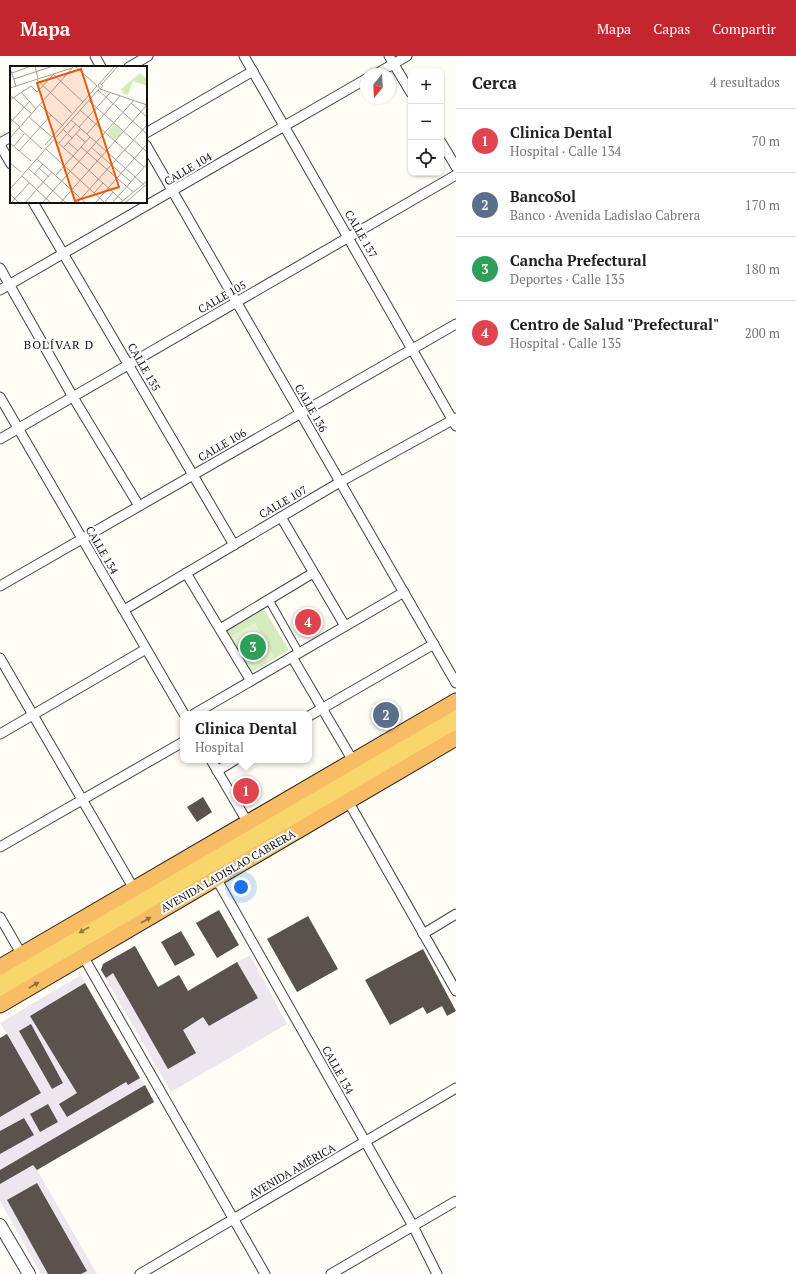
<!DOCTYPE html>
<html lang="es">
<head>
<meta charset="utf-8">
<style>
	:root { --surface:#fff; --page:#f2f2f2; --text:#202124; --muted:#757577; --line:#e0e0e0; --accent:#c4262e }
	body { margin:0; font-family:"PT Serif",serif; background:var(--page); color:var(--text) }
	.controls { position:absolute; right:12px; top:12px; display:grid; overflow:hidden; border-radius:8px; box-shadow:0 1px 3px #0004 }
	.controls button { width:36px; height:36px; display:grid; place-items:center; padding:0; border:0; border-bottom:1px solid var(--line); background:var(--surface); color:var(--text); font:20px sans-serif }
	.compass { position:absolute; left:360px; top:12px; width:36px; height:36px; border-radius:50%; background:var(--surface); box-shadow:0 1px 3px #0004; rotate:198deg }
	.you { position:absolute; left:241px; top:831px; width:14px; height:14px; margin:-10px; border:3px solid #fff; border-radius:50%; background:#1a73e8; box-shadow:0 0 0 6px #1a73e833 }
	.badge { display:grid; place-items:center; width:26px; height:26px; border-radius:50%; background:var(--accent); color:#fff; font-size:13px; font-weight:700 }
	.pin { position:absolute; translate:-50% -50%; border:2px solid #fff; box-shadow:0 1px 4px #0006 }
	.popup { position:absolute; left:180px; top:655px; width:132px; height:52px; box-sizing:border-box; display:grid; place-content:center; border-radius:8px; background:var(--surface); filter:drop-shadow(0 1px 3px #0005); font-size:13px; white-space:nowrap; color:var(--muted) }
	.popup b { font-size:15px; color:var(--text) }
	.popup::after { content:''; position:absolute; left:50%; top:100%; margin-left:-8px; border:8px solid transparent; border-top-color:var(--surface) }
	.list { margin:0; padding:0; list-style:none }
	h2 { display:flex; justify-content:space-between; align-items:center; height:52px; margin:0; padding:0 16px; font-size:17px }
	h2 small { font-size:13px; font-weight:400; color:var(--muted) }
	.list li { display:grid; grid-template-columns:26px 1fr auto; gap:12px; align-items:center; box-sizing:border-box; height:64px; padding:0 16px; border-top:1px solid var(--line) }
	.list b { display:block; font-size:15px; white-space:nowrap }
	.list p { margin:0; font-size:13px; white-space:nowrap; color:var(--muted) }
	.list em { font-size:13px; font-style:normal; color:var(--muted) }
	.icon { flex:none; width:22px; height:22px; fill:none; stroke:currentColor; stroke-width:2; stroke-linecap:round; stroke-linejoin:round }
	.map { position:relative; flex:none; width:456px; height:1218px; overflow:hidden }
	header { display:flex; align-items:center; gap:24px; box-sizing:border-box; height:56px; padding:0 20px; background:var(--accent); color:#fff }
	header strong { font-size:19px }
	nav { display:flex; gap:22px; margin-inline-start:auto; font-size:14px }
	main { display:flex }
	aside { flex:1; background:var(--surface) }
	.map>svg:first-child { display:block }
</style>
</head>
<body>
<header>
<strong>Mapa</strong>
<nav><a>Mapa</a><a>Capas</a><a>Compartir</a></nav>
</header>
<main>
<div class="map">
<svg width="456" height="1218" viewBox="0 0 456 1218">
	<rect width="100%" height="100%" fill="#fffdf5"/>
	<g fill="#eee6ef">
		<path d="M135 890 158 931 179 919 188 934 250 899 287 968 171 1036 101 914 103 908Z"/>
		<path d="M81 919 154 1046 37 1114 97 1218H41L0 1145V982L7 978 0 967Z"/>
	</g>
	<path fill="#d5ebbd" d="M263 552 289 594 250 617 225 575Z"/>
	<path fill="#e6f2cf" d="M255 567 274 601 251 614 232 580Z"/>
	<g fill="#5a524d">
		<path d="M203 741 212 756 197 766 187 751Z"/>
		<path d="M219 854 239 889 217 902 196 867Z"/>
		<path d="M308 860 338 913 297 936 267 883Z"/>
		<path d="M181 875 195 899 175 910 161 886Z"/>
		<path d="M135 890 158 931 179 919 188 935 237 906 258 942 209 970 203 961 183 974 196 997 168 1013 113 917 106 922 101 914 103 908Z"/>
		<path d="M423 893 456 955 447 960 442 950 427 958 423 951 390 969 365 924Z"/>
		<path d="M85 927 140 1022 128 1029 126 1026 67 1061 59 1048 77 1037 30 960Z"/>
		<path d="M31 968 63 1027 52 1033 19 975Z"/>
		<path d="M7 978 41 1037 0 1061V982Z"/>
		<path d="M145 1029 154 1046 37 1114 33 1109 0 1128V1114Z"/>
		<path d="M48 1048 58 1066 40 1076 30 1058Z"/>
		<path d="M24 1062 34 1079 0 1098V1075Z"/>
		<path d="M37 1127 87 1215 81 1218H48L7 1144Z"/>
	</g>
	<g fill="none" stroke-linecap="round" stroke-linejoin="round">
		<g stroke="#444" stroke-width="9">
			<path id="pedestrian" d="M269 544 299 597"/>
		</g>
		<g stroke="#444" stroke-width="11">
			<g id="minor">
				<path d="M95 0 101 11"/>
				<path d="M244 0 456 370"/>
				<path d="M389 0 411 37"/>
				<path d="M129 11 148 0"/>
				<path d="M376 18 407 0"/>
				<path d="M146 77 253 15"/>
				<path d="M441 86 456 111"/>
				<path d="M0 87 11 81"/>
				<path d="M0 89 11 108"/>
				<path d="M146 89 456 627"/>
				<path d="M33 146 234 489"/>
				<path d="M0 212 73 341 139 450"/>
				<path d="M0 234 366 23"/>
				<path d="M0 341 184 658"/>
				<path d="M0 383 456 119"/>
				<path d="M281 461 345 570"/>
				<path d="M186 517 251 625"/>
				<path d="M0 530 456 268"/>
				<path d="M124 554 340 426 456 362"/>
				<path d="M220 573 313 517"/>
				<path d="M292 601 353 705"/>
				<path d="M0 602 134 833"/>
				<path d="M194 658 404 536"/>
				<path d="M309 660 434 588"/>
				<path d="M0 678 146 593"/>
				<path d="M211 704 248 767"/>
				<path d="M217 715 235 704"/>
				<path d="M348 745 456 935"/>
				<path d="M0 791 183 686"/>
				<path d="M216 822 413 1170 437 1218"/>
				<path d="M0 861 22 899"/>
				<path d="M423 878 456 858"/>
				<path d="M83 900 265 1218"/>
				<path d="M140 1218 456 1032"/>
				<path d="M331 1218 456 1145"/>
			</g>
		</g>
		<g stroke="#444" stroke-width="14">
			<path id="tertiary" d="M0 1169 29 1218"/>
		</g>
		<g stroke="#222" stroke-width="17">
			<g id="primary">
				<path d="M0 924 456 656"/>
				<path d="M0 936 456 670"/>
			</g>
		</g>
		<g stroke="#222" stroke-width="17">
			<g id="trunk">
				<path d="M0 911 456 645"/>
				<path d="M0 949 456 682"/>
			</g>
		</g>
		<use href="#pedestrian" stroke="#fff" stroke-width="7"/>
		<use href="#minor" stroke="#fff" stroke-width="9"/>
		<use href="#tertiary" stroke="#fff" stroke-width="12"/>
		<use href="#primary" stroke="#f9d66b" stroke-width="15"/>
		<use href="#trunk" stroke="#f7bc64" stroke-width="15"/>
	</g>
	<defs><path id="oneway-solid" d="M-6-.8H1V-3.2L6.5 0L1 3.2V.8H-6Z"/></defs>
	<g fill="#906f3f">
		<use href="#oneway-solid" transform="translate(146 864) rotate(-30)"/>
		<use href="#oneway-solid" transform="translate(34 929) rotate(-30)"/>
	</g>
	<use fill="#917d42" href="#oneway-solid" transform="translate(84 874) rotate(150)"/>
	<g text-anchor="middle" stroke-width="4" stroke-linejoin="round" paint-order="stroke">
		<g font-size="11" fill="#111" stroke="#fff">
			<text transform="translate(188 113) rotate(-31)" y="4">CALLE 104</text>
			<text transform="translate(361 178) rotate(60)" y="4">CALLE 137</text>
			<text transform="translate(222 241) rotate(-30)" y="4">CALLE 105</text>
			<text transform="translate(144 311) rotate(60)" y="4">CALLE 135</text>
			<text transform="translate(311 352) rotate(60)" y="4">CALLE 136</text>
			<text transform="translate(222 389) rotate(-30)" y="4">CALLE 106</text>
			<text transform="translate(283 446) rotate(-30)" y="4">CALLE 107</text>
			<text transform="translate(102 494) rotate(60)" y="4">CALLE 134</text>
			<text transform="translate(228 815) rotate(-30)" y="4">AVENIDA LADISLAO CABRERA</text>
			<text transform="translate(338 1014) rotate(61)" y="4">CALLE 134</text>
			<text transform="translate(292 1115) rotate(-30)" y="4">AVENIDA AMÉRICA</text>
		</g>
		<g font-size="12" letter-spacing="1" fill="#111" stroke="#fff">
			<text x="59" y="293">BOLÍVAR D</text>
		</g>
	</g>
	<g transform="translate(10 10)">
		<rect width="137" height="137" fill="#fffdf5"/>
		<path d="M130 7 137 13V20L123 15 118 29 114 28 111 23ZM104 58 113 66 105 74 97 67Z" fill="#d5ebbd"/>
		<path fill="none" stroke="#a09f9a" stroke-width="1" d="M25 0 28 13M65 0 87 20M0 2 6 20M2 7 21 0M43 8 73 36M4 13 43 0M26 13 62 47M90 17 93 20 90 23 88 19 105 0M91 19 108 0M0 22 62 2M90 23 137 39M88 24 137 68M11 26 26 43M0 29 22 48M0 34 21 20 27 26 43 9M79 35 137 86M121 37 137 51M30 39 52 59M70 44 134 101M19 51 42 71M0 52 10 61M61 54 133 118M0 57 19 36M69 61 100 27M9 62 32 83M53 63 62 72M66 68 75 76M77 68 110 30M0 72 64 0M45 74 113 135M58 76 68 85M0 77 21 95M49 77 66 58M35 79 87 20M4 80 14 68M54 81 71 62M71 81 123 126M82 82 121 116M36 83 95 137M9 85 41 49M27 93 76 137M0 97 11 106M29 102 39 111M19 103 56 137M24 108 33 98M46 109 80 71M12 110 41 137M0 123 89 23M84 127 93 117M0 128 9 137M95 136 103 126M1 137 19 117M15 137 42 106M32 137 124 34M50 137 137 39M67 137 137 59M85 137 137 78M102 137 137 98M110 137 137 115M115 137 137 118"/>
		<path fill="#e8590c" fill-opacity="0.15" stroke="#e8590c" stroke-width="2" d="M71 3 109 121 65 135 27 17Z"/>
		<rect width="137" height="137" fill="none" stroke="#111" stroke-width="2"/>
	</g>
</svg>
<div class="controls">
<button>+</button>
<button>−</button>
<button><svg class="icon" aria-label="locate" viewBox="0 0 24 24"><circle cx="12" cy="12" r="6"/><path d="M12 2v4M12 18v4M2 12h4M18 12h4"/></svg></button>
</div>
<svg class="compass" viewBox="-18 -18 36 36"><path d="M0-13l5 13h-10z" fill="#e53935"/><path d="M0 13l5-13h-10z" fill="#757577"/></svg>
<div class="you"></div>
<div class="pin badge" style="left:246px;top:735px;background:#e0444e">1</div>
<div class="popup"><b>Clinica Dental</b>Hospital</div>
<div class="pin badge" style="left:386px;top:659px;background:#5c6f8a">2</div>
<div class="pin badge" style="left:253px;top:591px;background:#2e9e5b">3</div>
<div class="pin badge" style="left:308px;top:566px;background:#e0444e">4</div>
</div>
<aside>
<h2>Cerca<small>4 resultados</small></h2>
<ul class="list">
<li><span class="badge" style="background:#e0444e">1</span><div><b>Clinica Dental</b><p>Hospital · Calle 134</p></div><em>70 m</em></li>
<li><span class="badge" style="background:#5c6f8a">2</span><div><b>BancoSol</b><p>Banco · Avenida Ladislao Cabrera</p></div><em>170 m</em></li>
<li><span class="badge" style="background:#2e9e5b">3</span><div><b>Cancha Prefectural</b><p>Deportes · Calle 135</p></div><em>180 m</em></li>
<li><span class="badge" style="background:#e0444e">4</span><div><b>Centro de Salud &quot;Prefectural&quot;</b><p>Hospital · Calle 135</p></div><em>200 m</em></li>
</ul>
</aside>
</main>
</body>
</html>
